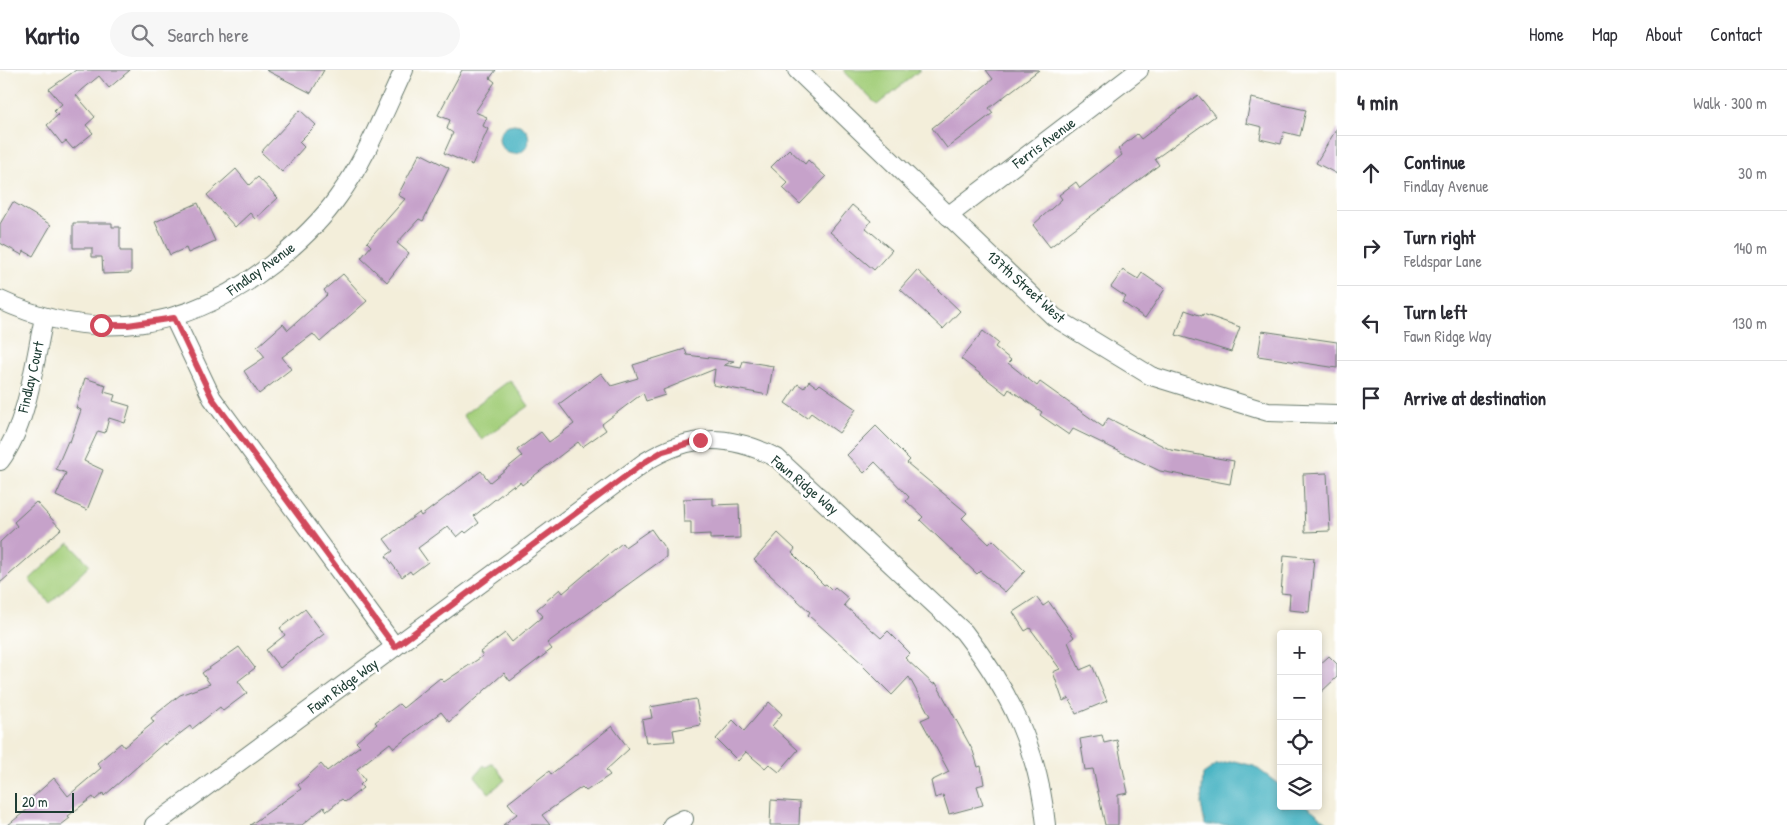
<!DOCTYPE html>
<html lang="en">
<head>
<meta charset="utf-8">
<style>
	:root { --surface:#fff; --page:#f7f7f7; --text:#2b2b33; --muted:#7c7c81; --line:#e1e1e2 }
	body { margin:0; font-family:"Patrick Hand",sans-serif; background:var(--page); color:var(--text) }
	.controls { position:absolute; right:15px; bottom:15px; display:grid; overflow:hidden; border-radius:5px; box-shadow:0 2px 8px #0003 }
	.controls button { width:45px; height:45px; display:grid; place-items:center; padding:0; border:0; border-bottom:1px solid var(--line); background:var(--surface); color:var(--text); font:25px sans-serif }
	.scale { position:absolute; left:15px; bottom:12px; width:59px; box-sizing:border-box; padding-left:5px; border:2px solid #1f3d34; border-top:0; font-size:14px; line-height:18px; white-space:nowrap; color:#1f3d34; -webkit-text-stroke:4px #fff; paint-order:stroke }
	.stop { position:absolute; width:15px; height:15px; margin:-11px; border:4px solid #d1495b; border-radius:50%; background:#fff }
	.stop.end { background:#d1495b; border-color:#fff; box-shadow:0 1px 5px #0008 }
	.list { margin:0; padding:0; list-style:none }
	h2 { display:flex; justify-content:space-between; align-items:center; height:65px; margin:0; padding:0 20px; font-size:21px }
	h2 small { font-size:16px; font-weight:400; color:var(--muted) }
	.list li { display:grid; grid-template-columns:32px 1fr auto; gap:15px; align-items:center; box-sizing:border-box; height:75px; padding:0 20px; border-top:1px solid var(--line) }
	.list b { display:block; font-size:19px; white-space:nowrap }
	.list p { margin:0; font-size:16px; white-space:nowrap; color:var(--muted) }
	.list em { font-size:16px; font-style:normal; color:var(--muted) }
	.icon { flex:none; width:28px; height:28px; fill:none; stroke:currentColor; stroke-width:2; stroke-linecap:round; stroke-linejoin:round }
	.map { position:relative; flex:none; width:1337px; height:755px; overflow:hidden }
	header { display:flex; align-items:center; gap:30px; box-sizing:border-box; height:70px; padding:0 25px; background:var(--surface); border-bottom:1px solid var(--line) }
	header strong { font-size:24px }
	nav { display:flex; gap:28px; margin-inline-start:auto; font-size:18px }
	.search { width:350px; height:45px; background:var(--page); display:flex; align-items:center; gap:12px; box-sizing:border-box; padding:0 18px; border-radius:28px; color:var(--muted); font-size:19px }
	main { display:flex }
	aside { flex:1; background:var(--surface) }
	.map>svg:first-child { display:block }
</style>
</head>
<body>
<header>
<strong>Kartio</strong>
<div class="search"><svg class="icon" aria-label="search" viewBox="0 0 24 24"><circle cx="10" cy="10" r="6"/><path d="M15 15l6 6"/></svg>Search here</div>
<nav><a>Home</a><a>Map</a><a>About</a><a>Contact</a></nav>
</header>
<main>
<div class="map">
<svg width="1337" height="755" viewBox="0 0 1337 755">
	<rect width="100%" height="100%" fill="#fff"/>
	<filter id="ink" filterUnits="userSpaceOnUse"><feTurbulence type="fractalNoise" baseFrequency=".02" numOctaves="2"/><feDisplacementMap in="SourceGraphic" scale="10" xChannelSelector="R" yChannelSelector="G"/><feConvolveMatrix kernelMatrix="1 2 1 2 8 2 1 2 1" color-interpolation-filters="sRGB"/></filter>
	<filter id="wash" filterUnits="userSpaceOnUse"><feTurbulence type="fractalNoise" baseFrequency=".0096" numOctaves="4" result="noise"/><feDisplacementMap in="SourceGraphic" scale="20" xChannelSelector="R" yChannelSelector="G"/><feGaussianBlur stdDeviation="1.12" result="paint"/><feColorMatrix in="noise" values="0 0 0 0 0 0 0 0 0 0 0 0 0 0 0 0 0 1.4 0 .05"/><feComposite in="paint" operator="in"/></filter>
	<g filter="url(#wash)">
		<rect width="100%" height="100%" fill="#f3eeda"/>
		<g fill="#a4cf7c" stroke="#628658">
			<path d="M843 0H920L877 35Z"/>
			<path d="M510 310 529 336 482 370 463 345Z"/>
			<path d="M69 473 90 495 50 533 29 510Z"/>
			<path d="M493 693 505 710 489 723 475 706 484 695 486 697Z"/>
		</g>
		<g fill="#46b3c2" stroke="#32787b">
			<circle cx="514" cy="69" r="15"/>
			<path d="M1234 691 1254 696 1281 716V736H1307L1331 755H1205L1201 734 1203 704 1216 695Z"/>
		</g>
		<g id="blocks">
			<g fill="#c6a2ca">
				<path d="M76 0H130L109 18 99 6 76 25 95 47 86 55 93 63 73 79 66 71 62 74 47 55 58 45 54 41 62 34 49 19Z"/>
				<path d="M266 0H324L311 23Z"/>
				<path d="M462 0H496L490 8 495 12 475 42 487 47 483 56 488 59 472 95 444 83 453 63 447 59 450 50 438 45Z"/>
				<path d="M986 0H1039L989 38 993 43 947 78 932 58 993 9Z"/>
				<path d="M1198 25 1215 46 1155 89 1159 95 1050 177 1033 155 1062 129 1059 125 1076 112 1080 118 1122 85 1118 79 1137 64 1141 69Z"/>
				<path d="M1251 28 1306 40 1300 66 1284 62 1281 74 1260 69 1262 57 1246 53Z"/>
				<path d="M300 40 316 55 299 72 304 77 282 102 261 82Z"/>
				<path d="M1337 58V104L1316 93Z"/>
				<path d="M789 79 805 94 808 90 826 107 800 134 783 118 788 113 771 97Z"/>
				<path d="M420 83 449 98 423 151 419 149 397 173 409 183 387 212 361 188 371 176 367 172 405 129 398 125Z"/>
				<path d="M236 99 249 115 258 107 278 128 255 149 250 143 235 157 207 125Z"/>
				<path d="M13 132 51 155 33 186 24 181 22 185 0 173V154Z"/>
				<path d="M198 133 215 171 188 183 186 178 170 185 155 152Z"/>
				<path d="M852 135 871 151 866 158 892 180 874 200 830 162Z"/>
				<path d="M73 153H112V157H120V181H131V203L103 204 102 187H92V178H73Z"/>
				<path d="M917 200 960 241 943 259 900 219Z"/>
				<path d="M1123 200 1138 209 1142 203 1165 219 1145 248 1122 232 1126 227 1111 217Z"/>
				<path d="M343 204 367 231 320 272 313 264 282 287 291 299 259 324 244 301 265 287 257 277 283 254 288 260 327 225 324 220Z"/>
				<path d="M1185 240 1202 246 1203 244 1240 257 1231 282 1176 265Z"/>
				<path d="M983 261 998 273 995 277 1011 290 1008 293 1037 316 1040 312 1103 357 1108 348 1171 380 1234 391 1230 414 1160 401 1073 359 1069 365 1040 345 1042 342 1009 319 1006 324 961 289Z"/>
				<path d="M1262 261 1337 272V298L1258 286Z"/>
				<path d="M685 279 687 285 734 291 724 295 741 298 743 291 773 296 768 325 713 315 715 299 663 320 665 325 646 331 643 323 602 354 606 360 582 377 578 372 522 415 520 412 514 417 513 415 474 446 479 453 466 463 464 461 457 467 448 456 418 478 428 492 412 504 410 501 402 507 386 486 393 481 384 469 419 443 421 446 481 401 490 412 522 386 517 380 541 362 549 372 574 354 559 334 601 303 611 316 638 308 633 295Z"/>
				<path d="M85 308 106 315 104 322 115 325 113 331 130 336 125 353 109 348 105 363 98 361 84 391 103 400 87 440 56 426 66 403 56 399 68 371 70 372 81 340 76 338Z"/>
				<path d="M809 311 817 317 820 314 856 339 839 363 811 343 807 348 785 333 798 314 804 318Z"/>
				<path d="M876 356 910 390 907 393 967 443 962 448 989 474 993 470 1025 501 1005 522 980 501 977 504 920 450 923 447 906 431 909 427 875 392 864 403 847 385Z"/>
				<path d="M1327 403 1330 461 1305 462 1303 404Z"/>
				<path d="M713 428V435L739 434 740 468 710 469V464L691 465V452H684L683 429Z"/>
				<path d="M36 432 61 459 0 513V472L17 456 14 452Z"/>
				<path d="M651 459 666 480V487L547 573 552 579 510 611 504 603 449 652 441 642 394 678 390 673 357 699 365 710 360 715 363 718 345 732 342 729 327 741 324 737 302 755H250L301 719 298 715 321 694 327 701 360 676 356 672 377 654 375 652 399 634 403 638 440 608 444 612 483 586 480 582 505 563 512 572 543 546 537 539 560 519 563 523 622 473 625 477Z"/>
				<path d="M778 463 795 479 792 483 824 515 826 514 832 520 835 517 849 529 844 535 881 568 888 561 910 583 905 588 933 614 936 613 973 681 978 697 981 696 984 714 977 716 983 735 949 744 943 725 935 728 931 711 949 702 921 650 930 646 909 607 892 625 863 596 864 595 808 545 810 542 754 490Z"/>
				<path d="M1284 485 1314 488 1309 542 1289 540 1290 524 1281 523Z"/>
				<path d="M1036 527 1043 536 1049 532 1074 567 1068 572 1080 600 1092 595 1107 631 1076 644 1069 628 1063 631 1053 602 1060 599 1030 558 1025 561 1013 542Z"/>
				<path d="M305 539 324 564 280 598 266 580 285 565 280 558Z"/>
				<path d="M239 577 255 598 238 611 247 623 223 641 220 637 192 659 190 656 165 675 164 673 104 726 103 723 95 730 93 727 68 746 70 748 61 755H8L28 739 25 734 54 708 68 726 101 698 97 693 121 673 124 677 154 652 151 648 180 625 210 614 202 603Z"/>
				<path d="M1329 586 1337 594V607L1318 625V596Z"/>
				<path d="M696 629 701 655 673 660 675 671 646 673 642 650 652 648 650 637Z"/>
				<path d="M769 632 782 644 772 656 798 680 779 702 769 694 765 698 746 682 738 691 716 669 733 650 744 661Z"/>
				<path d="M612 656 629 679 606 700 610 705 586 721 582 717 542 745 550 755H503L517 744 508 733 549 701 551 704Z"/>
				<path d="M1102 665 1104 673 1117 670 1128 723 1118 725V755H1105L1093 699 1085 700 1080 669Z"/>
				<path d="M771 730 800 732 799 755H770Z"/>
			</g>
		</g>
	</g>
	<g filter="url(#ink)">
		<use href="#blocks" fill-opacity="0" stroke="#697b6e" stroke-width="1"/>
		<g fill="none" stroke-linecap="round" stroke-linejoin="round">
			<g stroke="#697b6e" stroke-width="20">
				<g id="minor">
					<path d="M797 0 1054 247 1151 306 1268 342 1337 344"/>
					<path d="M948 146 1139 0"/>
					<path d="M0 230C97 275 189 259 272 194 297 174 320 153 338 127 366 89 384 42 404 0"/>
					<path d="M174 248 212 328 395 577"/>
					<path d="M0 391C28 354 34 293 44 248"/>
					<path d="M154 755 645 392C691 363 729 364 777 388L964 562C1009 620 1039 681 1046 755"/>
					<path d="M672 755 684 749"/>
				</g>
			</g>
			<use href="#minor" stroke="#fff" stroke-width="18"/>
		</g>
	</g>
	<g fill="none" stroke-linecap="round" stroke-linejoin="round" filter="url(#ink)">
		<path stroke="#d1495b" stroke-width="6" d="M101 255H128L174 248 212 328 395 577 645 392 663 381 700 370"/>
	</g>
	<g text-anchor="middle" stroke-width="5" stroke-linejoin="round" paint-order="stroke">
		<g font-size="15" fill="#1f3d34" stroke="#fff">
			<text transform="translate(1044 73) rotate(-37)" y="5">Ferris Avenue</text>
			<text transform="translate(261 199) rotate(-36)" y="5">Findlay Avenue</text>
			<text transform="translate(1026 217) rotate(42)" y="5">137th Street West</text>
			<text transform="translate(31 307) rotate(-77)" y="5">Findlay Court</text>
			<text transform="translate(805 415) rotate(40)" y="5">Fawn Ridge Way</text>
			<text transform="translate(343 616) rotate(-36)" y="5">Fawn Ridge Way</text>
		</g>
	</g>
</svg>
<div class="controls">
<button>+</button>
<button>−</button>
<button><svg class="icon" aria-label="locate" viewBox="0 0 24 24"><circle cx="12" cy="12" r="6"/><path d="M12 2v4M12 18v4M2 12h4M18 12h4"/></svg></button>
<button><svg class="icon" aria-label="layers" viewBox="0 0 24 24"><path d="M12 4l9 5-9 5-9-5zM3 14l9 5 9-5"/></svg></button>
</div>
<div class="scale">20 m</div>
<div class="stop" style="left:101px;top:255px"></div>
<div class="stop end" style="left:700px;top:370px"></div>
</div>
<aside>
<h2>4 min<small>Walk · 300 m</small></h2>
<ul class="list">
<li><svg class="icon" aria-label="ahead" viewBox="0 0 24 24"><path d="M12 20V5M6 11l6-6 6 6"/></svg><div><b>Continue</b><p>Findlay Avenue</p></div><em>30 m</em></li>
<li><svg class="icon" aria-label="right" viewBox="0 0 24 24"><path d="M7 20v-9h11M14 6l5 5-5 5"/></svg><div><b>Turn right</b><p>Feldspar Lane</p></div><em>140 m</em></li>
<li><svg class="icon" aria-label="left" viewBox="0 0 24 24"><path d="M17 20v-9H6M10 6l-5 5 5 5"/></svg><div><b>Turn left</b><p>Fawn Ridge Way</p></div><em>130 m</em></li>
<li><svg class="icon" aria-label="arrive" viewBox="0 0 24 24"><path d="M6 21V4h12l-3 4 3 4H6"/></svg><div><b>Arrive at destination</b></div></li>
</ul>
</aside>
</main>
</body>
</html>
